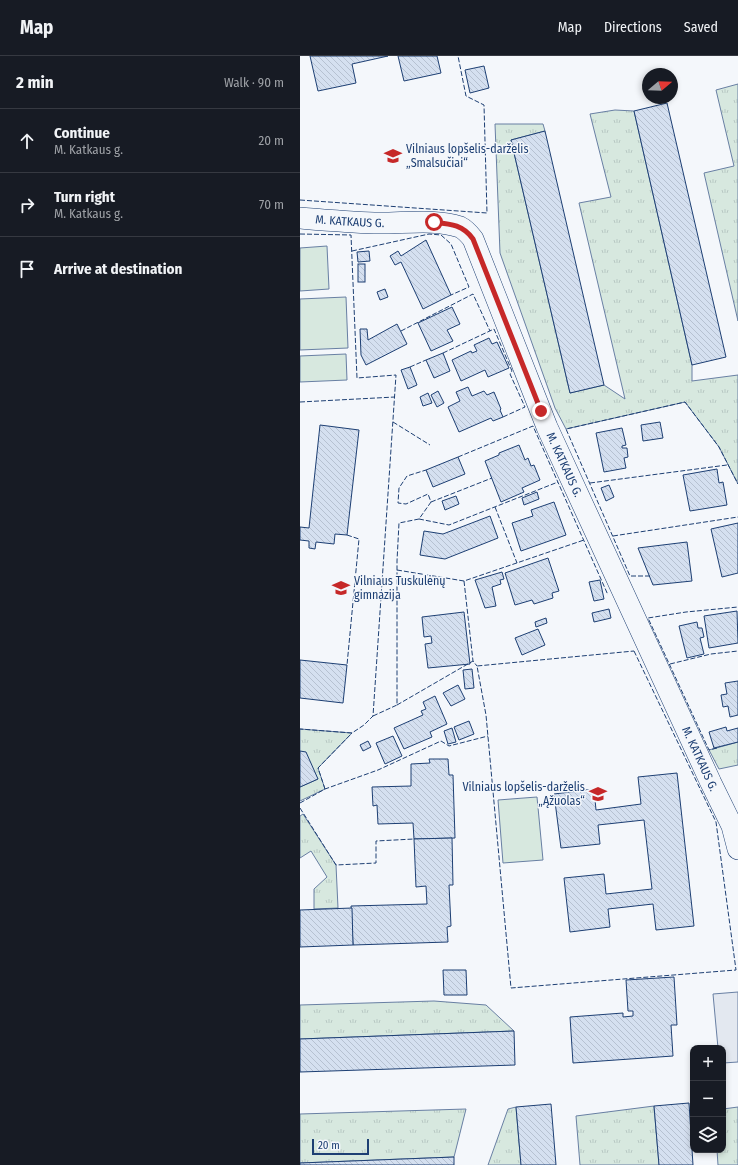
<!DOCTYPE html>
<html lang="en">
<head>
<meta charset="utf-8">
<style>
	:root { --surface:#171b24; --page:#20242c; --text:#f1f3f6; --muted:#9ea1a6; --line:#363941 }
	body { margin:0; font-family:"Fira Sans Condensed",sans-serif; background:var(--page); color:var(--text) }
	.controls { position:absolute; right:12px; bottom:12px; display:grid; overflow:hidden; border-radius:8px; box-shadow:0 2px 6px #0003 }
	.controls button { width:36px; height:36px; display:grid; place-items:center; padding:0; border:0; border-bottom:1px solid var(--line); background:var(--surface); color:var(--text); font:20px sans-serif }
	.compass { position:absolute; left:342px; top:12px; width:36px; height:36px; border-radius:50%; background:var(--surface); box-shadow:0 2px 6px #0003; rotate:71deg }
	.scale { position:absolute; left:12px; bottom:10px; width:57px; box-sizing:border-box; padding-left:4px; border:2px solid #1d3f73; border-top:0; font-size:11px; line-height:14px; white-space:nowrap; color:#1d3f73; -webkit-text-stroke:3px #f4f7fb; paint-order:stroke }
	.stop { position:absolute; width:12px; height:12px; margin:-9px; border:3px solid #c62828; border-radius:50%; background:#fff }
	.stop.end { background:#c62828; border-color:#fff; box-shadow:0 1px 4px #0008 }
	.list { margin:0; padding:0; list-style:none }
	h2 { display:flex; justify-content:space-between; align-items:center; height:52px; margin:0; padding:0 16px; font-size:17px }
	h2 small { font-size:13px; font-weight:400; color:var(--muted) }
	.list li { display:grid; grid-template-columns:26px 1fr auto; gap:12px; align-items:center; box-sizing:border-box; height:64px; padding:0 16px; border-top:1px solid var(--line) }
	.list b { display:block; font-size:15px; white-space:nowrap }
	.list p { margin:0; font-size:13px; white-space:nowrap; color:var(--muted) }
	.list em { font-size:13px; font-style:normal; color:var(--muted) }
	.icon { flex:none; width:22px; height:22px; fill:none; stroke:currentColor; stroke-width:2; stroke-linecap:round; stroke-linejoin:round }
	.map { position:relative; flex:none; width:438px; height:1109px; overflow:hidden }
	header { display:flex; align-items:center; gap:24px; box-sizing:border-box; height:56px; padding:0 20px; background:var(--surface); border-bottom:1px solid var(--line) }
	header strong { font-size:19px }
	nav { display:flex; gap:22px; margin-inline-start:auto; font-size:14px }
	main { display:flex }
	aside { flex:1; background:var(--surface) }
	.map>svg:first-child { display:block }
</style>
</head>
<body>
<header>
<strong>Map</strong>
<nav><a>Map</a><a>Directions</a><a>Saved</a></nav>
</header>
<main>
<aside>
<h2>2 min<small>Walk · 90 m</small></h2>
<ul class="list">
<li><svg class="icon" aria-label="ahead" viewBox="0 0 24 24"><path d="M12 20V5M6 11l6-6 6 6"/></svg><div><b>Continue</b><p>M. Katkaus g.</p></div><em>20 m</em></li>
<li><svg class="icon" aria-label="right" viewBox="0 0 24 24"><path d="M7 20v-9h11M14 6l5 5-5 5"/></svg><div><b>Turn right</b><p>M. Katkaus g.</p></div><em>70 m</em></li>
<li><svg class="icon" aria-label="arrive" viewBox="0 0 24 24"><path d="M6 21V4h12l-3 4 3 4H6"/></svg><div><b>Arrive at destination</b></div></li>
</ul>
</aside>
<div class="map">
<svg width="438" height="1109" viewBox="0 0 438 1109">
	<defs>
		<pattern id="grass-tufts" width="24" height="20" patternUnits="userSpaceOnUse"><rect width="24" height="20" fill="#d7e8df"/><path d="M3 7l-1-3M5 7V3M7 7l1-3M15 17l-1-3M17 17v-4M19 17l1-3" fill="none" stroke="#b8c8c3"/></pattern>
		<pattern id="building-back-hatch" width="6" height="6" patternUnits="userSpaceOnUse"><rect width="6" height="6" fill="#d5e0f0"/><path d="M-1 5l2 2M0 0l6 6M5-1l2 2" fill="none" stroke="#b6c1d1"/></pattern>
	</defs>
	<rect width="100%" height="100%" fill="#f4f7fb"/>
	<g fill="url(#grass-tufts)" stroke="#687fa3">
		<path d="M438 28V265L404 117 434 110 416 34Z"/>
		<path d="M315 54 334 55 392 309V325L438 319V428L419 391 385 346 266 373 255 352 200 197 195 68H243L245 75 211 84 270 337 304 329 325 343 279 147 311 141 290 58Z"/>
		<path d="M0 673 52 677 18 712 25 733 0 745V731L18 723 0 695Z"/>
		<path d="M438 686V709L419 713 409 694Z"/>
		<path d="M3 758 36 809 38 852 14 853V833L27 821 11 795 0 802V760Z"/>
		<path d="M134 945 186 949 214 975 0 983V949Z"/>
		<path d="M354 1050 359 1109H280L276 1060Z"/>
		<path d="M216 1051 221 1109H188L208 1053Z"/>
		<path d="M438 1051V1109H418L417 1094H423V1053Z"/>
		<path d="M166 1053 154 1101 0 1107V1058Z"/>
	</g>
	<g fill="#d7e8df" stroke="#687fa3">
		<path d="M27 190 29 233 0 235V192Z"/>
		<path d="M46 241 48 292 0 294V243Z"/>
		<path d="M46 298 47 324 0 326V300Z"/>
		<path d="M237 741 243 804 203 807 198 744Z"/>
	</g>
	<path fill="#e3e8f0" stroke="#687fa3" d="M438 936V1006L423 1007V992H418L413 938Z"/>
	<g fill="url(#building-back-hatch)" stroke="#1d3f73">
		<path d="M10 0H88L52 8 56 27 18 35Z"/>
		<path d="M98 0H137L141 17 104 25Z"/>
		<path d="M184 10 189 32 170 37 165 14Z"/>
		<path d="M367 47 426 301 392 309 334 55Z"/>
		<path d="M245 75 304 329 270 337 211 84Z"/>
		<path d="M126 184 151 239 123 253 101 206 95 209 90 200 98 195 101 200Z"/>
		<path d="M69 195 70 205 58 206 57 196Z"/>
		<rect x="58" y="208" width="7" height="18"/>
		<path d="M85 233 88 241 80 244 77 236Z"/>
		<path d="M152 251 160 268 147 274 153 285 131 295 118 267Z"/>
		<path d="M97 268 107 288 66 309 61 299 60 273H67L68 284Z"/>
		<path d="M189 282 192 288 197 286 209 312 188 321 185 314 161 325 152 304 171 295 172 297 177 295 174 289Z"/>
		<path d="M143 297 150 315 134 322 126 304Z"/>
		<path d="M110 311 117 329 108 333 101 314Z"/>
		<path d="M168 331 172 340 184 335 187 339 194 336 201 353 200 354 203 361 193 365 191 362 159 376 148 351 160 345 156 336Z"/>
		<path d="M138 335 144 347 137 351 131 339Z"/>
		<path d="M128 337 132 347 123 350 120 341Z"/>
		<path d="M360 366 363 382 343 385 341 369Z"/>
		<path d="M20 369 59 374 47 479 35 478 34 488 16 486 15 493 9 492V485L0 484V471L9 472Z"/>
		<path d="M322 372 326 389 322 390V392H327L328 401 324 402 326 412 304 416 296 377Z"/>
		<path d="M219 389 225 404 228 402 231 410 234 409 240 424 222 432 224 436 201 446 185 405 199 399V397Z"/>
		<path d="M158 401 165 418 133 431 126 414Z"/>
		<path d="M417 413 419 427 423 426 427 449 390 455 383 419Z"/>
		<path d="M309 429 314 441 306 445 301 432Z"/>
		<path d="M237 436 239 443 224 449 222 442Z"/>
		<path d="M156 440 159 448 145 454 142 445Z"/>
		<path d="M254 446 266 479 221 495 212 467 233 460 231 454Z"/>
		<path d="M190 460 198 482 145 503 120 499 124 475 143 478Z"/>
		<path d="M438 467V517L422 521 411 473Z"/>
		<path d="M387 486 392 525 353 529 338 492Z"/>
		<path d="M248 502 259 535 252 537 253 542 234 548 232 544 215 549 205 517Z"/>
		<path d="M202 516 204 523 200 524 201 528 192 531 196 550 185 552 175 524Z"/>
		<path d="M300 524 304 543 294 545 289 526Z"/>
		<path d="M309 553 311 562 294 566 292 557Z"/>
		<path d="M437 555 438 587 409 592 404 560Z"/>
		<path d="M164 556 170 608 128 612 125 588 132 587 131 580 124 581 122 561Z"/>
		<path d="M246 562 247 567 236 571 235 566Z"/>
		<path d="M397 566 398 572H402L404 581 400 582 404 598 387 602 379 570Z"/>
		<path d="M238 573 245 589 222 599 215 582Z"/>
		<path d="M0 604 47 609 43 647 0 642Z"/>
		<path d="M172 613 174 632 165 633 163 614Z"/>
		<path d="M438 625V659L430 661 428 650 423 651 421 639 427 638 425 627Z"/>
		<path d="M158 629 165 643 151 650 143 637Z"/>
		<path d="M135 640 147 668 130 676 132 681 104 693 94 672 123 659 121 655 126 653 123 646Z"/>
		<path d="M169 665 174 678 159 684 154 671Z"/>
		<path d="M426 671 427 675 438 672V686L414 692 409 676Z"/>
		<path d="M152 672 156 686 148 688 144 675Z"/>
		<path d="M93 680 102 700 85 708 76 687Z"/>
		<path d="M68 685 71 691 63 695 60 689Z"/>
		<path d="M0 695 6 696 18 723 0 731Z"/>
		<path d="M129 703H148L149 719H153L155 782 114 783 113 767 78 768 77 749 73 750 72 731 111 730V708L130 707Z"/>
		<path d="M377 717 394 870 356 874 353 848 308 853 310 871 270 876 264 822 304 818 306 838 352 833 344 764 298 769 300 788 261 792 254 738 294 733 296 754 341 748 338 721Z"/>
		<path d="M152 782 153 829H149L151 870 147 871 148 886 53 889 51 850 127 848 126 830 116 831 114 783Z"/>
		<path d="M52 852 53 889 0 891V854Z"/>
		<path d="M143 914H166L167 939H144Z"/>
		<path d="M374 921 377 969H371L373 1000 273 1007 270 961 323 957V961L333 960V955H328L326 924Z"/>
		<path d="M214 975 215 1009 0 1016V983Z"/>
		<path d="M389 1047 393 1109H359L354 1050Z"/>
		<path d="M251 1048 256 1109H221L216 1051Z"/>
		<path d="M154 1101V1109H0V1107Z"/>
	</g>
	<g fill="none" stroke-linecap="round" stroke-linejoin="round">
		<g stroke="#1d3f73" stroke-width="22">
			<g id="minor">
				<path id="s1" d="M0 162C25 164 49 166 74 167 101 168 134 162 160 171 166 174 169 178 173 183L247 371 411 727 432 770 438 793"/>
			</g>
		</g>
		<use href="#minor" stroke="#f4f7fb" stroke-width="21"/>
		<g stroke="#1d3f73" stroke-width="1" stroke-dasharray="5 2" stroke-linecap="butt">
			<path d="M0 144 187 157 184 49 166 40 158 0"/>
			<path d="M0 178 51 179 57 322 96 319 73 660 64 669 52 677 0 673"/>
			<path d="M52 195 129 178 141 179 151 188 169 231 151 239"/>
			<path d="M101 275 173 238 190 275"/>
			<path d="M143 297 194 273 212 315 210 318 225 351 203 361"/>
			<path d="M110 311 126 304"/>
			<path d="M0 346 95 341"/>
			<path d="M93 366 130 389"/>
			<path d="M158 401 233 370 308 539"/>
			<path d="M290 427 427 409"/>
			<path d="M131 446 192 422"/>
			<path d="M195 451 217 507"/>
			<path d="M119 463 149 469 258 426"/>
			<path d="M47 479 59 483 47 609"/>
			<path d="M313 480 438 461"/>
			<path d="M97 514 164 525 284 484"/>
			<path d="M350 520H330L266 373 385 346 419 391 438 428"/>
			<path d="M164 525 173 605"/>
			<path d="M334 595 416 766 436 914 211 932 186 659 177 610Z"/>
			<path d="M370 608 411 598 438 595"/>
			<path d="M97 649 173 605 177 610"/>
			<path d="M73 660 97 649V505L99 467 119 463 131 446 128 438 106 448 98 447 99 432 107 420 126 414"/>
			<path d="M417 692 409 694 348 562 386 556 438 551"/>
			<path d="M25 733 18 712 52 677"/>
			<path d="M0 747 25 733 78 714 141 685 149 690 188 680"/>
			<path d="M0 752 36 809 76 807V785L114 783"/>
		</g>
	</g>
	<g fill="none" stroke-linecap="round" stroke-linejoin="round">
		<path stroke="#c62828" stroke-width="5" d="M134 166C151 168 163 169 173 183L241 355"/>
	</g>
	<defs>
		<g id="school-bare" transform="scale(1.38)"><path d="M0-5L7-2L0 1L-7-2ZM-4 1L0 2.5L4 1V4Q0 6-4 4Z" fill="#c62828" stroke="#f4f7fb" stroke-width="2.5" paint-order="stroke"/></g>
	</defs>
	<g fill-rule="evenodd">
		<use href="#school-bare" x="93" y="100"/>
		<use href="#school-bare" x="41" y="532"/>
		<use href="#school-bare" x="298" y="738"/>
	</g>
	<g text-anchor="middle" stroke-width="3" stroke-linejoin="round" paint-order="stroke">
		<g font-size="12" fill="#1d3f73" stroke="#f4f7fb" text-anchor="start">
			<text x="106" y="97">Vilniaus lopšelis-darželis<tspan x="106" dy="14">„Smalsučiai“</tspan></text>
			<text x="54" y="529">Vilniaus Tuskulėnų<tspan x="54" dy="14">gimnazija</tspan></text>
			<text x="285" y="735" text-anchor="end">Vilniaus lopšelis-darželis<tspan x="285" dy="14">„Ąžuolas“</tspan></text>
		</g>
		<g font-size="12" fill="#1d3f73" stroke="#f4f7fb">
			<text dy="4" stroke="none"><textPath href="#s1" startOffset="50">M. KATKAUS G.</textPath></text>
			<text dy="4" stroke="none"><textPath href="#s1" startOffset="422">M. KATKAUS G.</textPath></text>
			<text dy="4" stroke="none"><textPath href="#s1" startOffset="746">M. KATKAUS G.</textPath></text>
		</g>
	</g>
</svg>
<div class="controls">
<button>+</button>
<button>−</button>
<button><svg class="icon" aria-label="layers" viewBox="0 0 24 24"><path d="M12 4l9 5-9 5-9-5zM3 14l9 5 9-5"/></svg></button>
</div>
<svg class="compass" viewBox="-18 -18 36 36"><path d="M0-13l5 13h-10z" fill="#e53935"/><path d="M0 13l5-13h-10z" fill="#9ea1a6"/></svg>
<div class="scale">20 m</div>
<div class="stop" style="left:134px;top:166px"></div>
<div class="stop end" style="left:241px;top:355px"></div>
</div>
</main>
</body>
</html>
